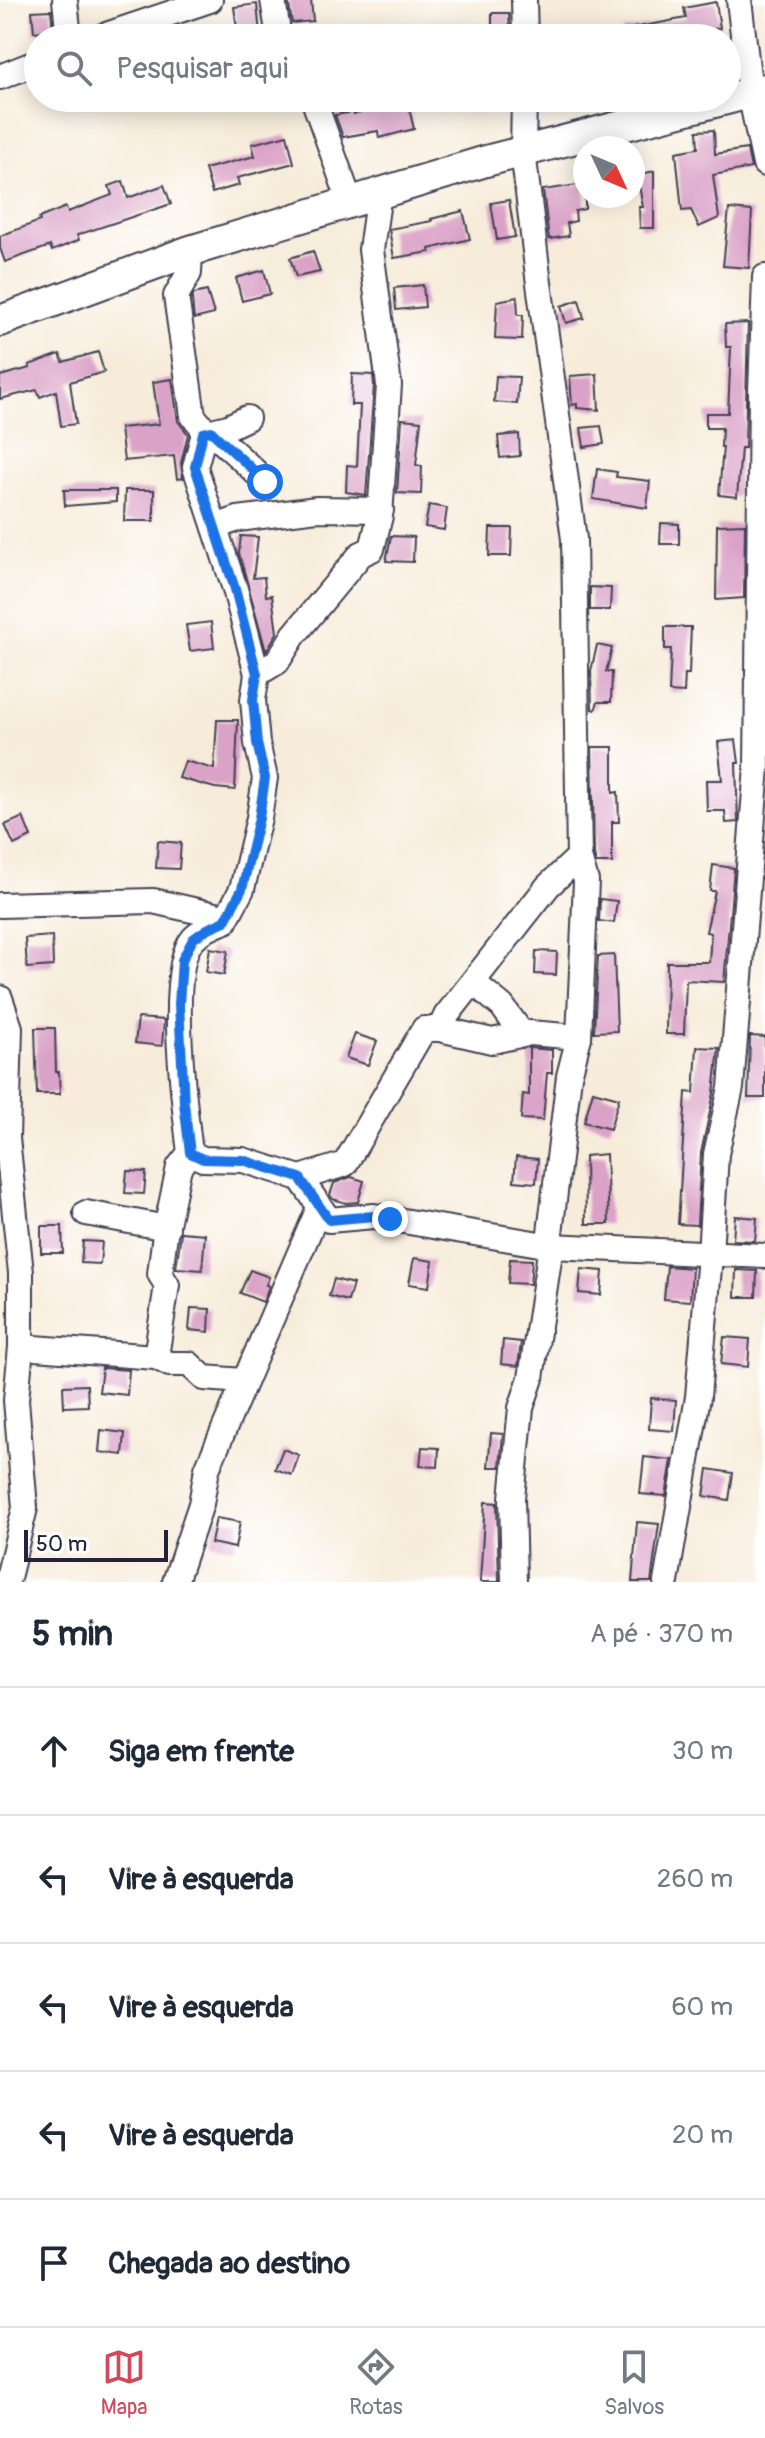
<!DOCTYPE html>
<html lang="pt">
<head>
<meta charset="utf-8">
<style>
	:root { --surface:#fff; --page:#f6f6f7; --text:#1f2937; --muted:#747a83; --line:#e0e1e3; --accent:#d1495b }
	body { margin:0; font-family:Pangolin,sans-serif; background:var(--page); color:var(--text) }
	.compass { position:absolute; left:573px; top:136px; width:72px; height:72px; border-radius:50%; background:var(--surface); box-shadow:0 4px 20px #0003; rotate:134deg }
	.scale { position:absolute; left:24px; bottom:20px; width:144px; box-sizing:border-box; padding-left:8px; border:4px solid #22223b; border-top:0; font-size:22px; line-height:28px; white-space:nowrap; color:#22223b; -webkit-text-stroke:6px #fff; paint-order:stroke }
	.stop { position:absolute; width:24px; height:24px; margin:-18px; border:6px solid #1a73e8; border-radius:50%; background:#fff }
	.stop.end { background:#1a73e8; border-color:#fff; box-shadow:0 2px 8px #0008 }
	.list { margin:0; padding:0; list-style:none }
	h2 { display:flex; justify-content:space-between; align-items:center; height:104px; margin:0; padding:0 32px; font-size:34px }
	h2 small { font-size:26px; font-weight:400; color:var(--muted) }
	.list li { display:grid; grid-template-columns:52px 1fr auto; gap:24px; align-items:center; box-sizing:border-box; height:128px; padding:0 32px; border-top:2px solid var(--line) }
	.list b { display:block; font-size:30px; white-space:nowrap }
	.list em { font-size:26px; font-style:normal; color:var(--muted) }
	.icon { flex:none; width:44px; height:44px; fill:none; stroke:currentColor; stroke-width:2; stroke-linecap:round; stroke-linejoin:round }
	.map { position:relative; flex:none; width:765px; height:1582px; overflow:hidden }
	.search { position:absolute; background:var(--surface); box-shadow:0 4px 20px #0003; left:24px; right:24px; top:24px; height:88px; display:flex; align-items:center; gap:20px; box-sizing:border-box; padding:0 28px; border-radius:44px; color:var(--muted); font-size:30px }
	.sheet { height:744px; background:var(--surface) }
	nav { display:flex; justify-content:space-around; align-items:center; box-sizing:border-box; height:112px; border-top:2px solid var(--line); background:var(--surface); font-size:22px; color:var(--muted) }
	nav a { display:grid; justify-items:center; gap:4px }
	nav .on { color:var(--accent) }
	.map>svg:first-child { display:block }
</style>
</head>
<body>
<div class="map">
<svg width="765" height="1582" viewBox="0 0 765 1582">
	<rect width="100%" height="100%" fill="#fff"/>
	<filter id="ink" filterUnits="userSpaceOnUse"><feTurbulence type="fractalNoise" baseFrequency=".0125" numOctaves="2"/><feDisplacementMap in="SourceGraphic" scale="16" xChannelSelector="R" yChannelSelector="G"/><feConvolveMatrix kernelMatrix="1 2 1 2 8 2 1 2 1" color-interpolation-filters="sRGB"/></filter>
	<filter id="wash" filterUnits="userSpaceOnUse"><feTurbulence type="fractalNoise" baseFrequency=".006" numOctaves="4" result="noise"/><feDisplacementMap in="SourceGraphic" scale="32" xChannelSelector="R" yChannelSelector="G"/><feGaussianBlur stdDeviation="1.8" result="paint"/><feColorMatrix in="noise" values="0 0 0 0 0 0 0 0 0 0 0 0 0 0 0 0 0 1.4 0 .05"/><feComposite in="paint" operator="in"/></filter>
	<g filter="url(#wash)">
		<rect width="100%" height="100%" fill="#f7ecda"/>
		<g id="blocks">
			<g fill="#daa2c7">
				<path d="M288 0H311L313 21 292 23Z"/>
				<path d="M716 2 720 28 667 38H622V30L686 18 684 8Z"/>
				<path d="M257 4 260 34 238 36 234 7Z"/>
				<path d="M51 10 53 30 34 32 32 11Z"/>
				<path d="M492 13H509L510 38H492Z"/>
				<path d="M407 100 414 129 379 138 378 131 343 137 335 115 354 112V114Z"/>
				<path d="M714 130 715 154 747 149 751 168 713 175 719 218 699 227 691 210 682 211 676 152 698 148 697 131Z"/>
				<path d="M287 135 294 163 237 178 239 185 212 193 205 169 255 156 252 144Z"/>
				<path d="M654 171V228H640L639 207H643L637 175Z"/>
				<path d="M123 181 128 198 164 185 171 204 77 235 79 240 52 251 50 246 5 262 0 248V236L40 221 39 218 66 207 68 212 112 195 109 186Z"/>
				<path d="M585 184V209L575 211 576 221 567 223 569 236 549 239 543 190Z"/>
				<path d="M509 200 515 237 497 240 491 203Z"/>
				<path d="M729 209 752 211 749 268 723 266Z"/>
				<path d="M463 211 470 239 429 249 430 252 394 258 389 229 432 221 431 219Z"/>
				<path d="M313 251 320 272 296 277 290 258Z"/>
				<path d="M264 270 270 294 242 301 236 278Z"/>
				<path d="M423 285 425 307 396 310 394 288Z"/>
				<path d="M207 291 214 314 194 319 192 299 194 294Z"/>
				<path d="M517 297 518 315H523L522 340 495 339 497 301Z"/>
				<path d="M579 300 584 318 566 323 561 306Z"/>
				<path d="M748 323 745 448H741L737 497 719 495 723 447H721L722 428H706V413H728L731 347H726L725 324Z"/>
				<path d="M98 352 104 372 70 382 76 424 61 426 56 391 40 397 37 390 0 399V376L30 368 29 365 60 354 63 362Z"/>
				<path d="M352 374 373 375 374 385 366 495 346 492 347 465 357 466 360 405H351Z"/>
				<path d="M597 374 599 410 577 408V404L572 405 570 376Z"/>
				<path d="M496 376 519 377 517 404 494 402Z"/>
				<path d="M172 379 178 421 188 434 181 463 183 478 177 479 174 456 124 461 120 428 159 424 153 382Z"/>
				<path d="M402 419 421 421 416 465 422 466 421 494 397 493Z"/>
				<path d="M601 426 604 444 584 447 581 428Z"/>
				<path d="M519 434 520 456 500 458 498 436Z"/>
				<path d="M597 469 617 472 616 477 650 481 647 508 593 499Z"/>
				<path d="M64 490H116V502L65 506Z"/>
				<path d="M125 490H154V521H124Z"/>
				<path d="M429 505 447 508 444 530 425 527Z"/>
				<path d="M661 523 679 524V544H660Z"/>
				<path d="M745 524 744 598 716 600 717 525Z"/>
				<path d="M490 528H512L511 556H489Z"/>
				<path d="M241 536 258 537 253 578 264 577 266 596 272 595 277 633 266 651 239 553Z"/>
				<path d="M391 536 414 537 413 562 386 561Z"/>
				<path d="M590 587 611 588 610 610H590Z"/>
				<path d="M211 622 214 648 190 651 186 625Z"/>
				<path d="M665 627H691L689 674H685L684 693 669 692 671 649H665Z"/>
				<path d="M597 645 612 648 606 672H612L611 702H598L595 710 592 709 591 671Z"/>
				<path d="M217 720H238L235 790 215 788 179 778 185 761 214 769Z"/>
				<path d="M736 740 739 763H736L738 822 726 823 725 811H707L706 780H722L718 742Z"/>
				<path d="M592 747H613V793L618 792 619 822H612V863H596L594 855Z"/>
				<path d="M23 817 31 837 14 845 5 825Z"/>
				<path d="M158 841 181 843 179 869 156 868Z"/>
				<path d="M713 865 734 868 724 982 686 980 684 1034H666L667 962H709L711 933 706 932 715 891H710Z"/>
				<path d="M600 899 617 901 614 923 599 921Z"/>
				<path d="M52 936 53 966 27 968 25 938Z"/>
				<path d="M210 948 228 951 224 975 206 972Z"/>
				<path d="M536 951 557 952 556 975 535 974Z"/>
				<path d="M614 955 617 1031 594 1032 598 956Z"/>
				<path d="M138 1018 164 1020 162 1046 135 1043Z"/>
				<path d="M35 1028H55L56 1072H59L60 1094H37Z"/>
				<path d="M355 1034 377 1041 368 1065 346 1058Z"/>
				<path d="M750 1036 765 1037V1098H748Z"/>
				<path d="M697 1047 719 1048 714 1093 701 1153 697 1225 678 1224 686 1092 694 1093Z"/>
				<path d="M529 1048 552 1050V1073H547L543 1120 521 1119 523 1094 529 1095Z"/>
				<path d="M593 1091 619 1098 610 1129 584 1122Z"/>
				<path d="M606 1154 609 1224H586L585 1156Z"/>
				<path d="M516 1157 538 1159 536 1183 514 1181Z"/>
				<path d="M127 1171 146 1172 144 1194 125 1193Z"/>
				<path d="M351 1177 364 1181 358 1202 346 1203 333 1199 330 1195 334 1183Z"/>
				<path d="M735 1216 757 1218 755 1241 733 1240Z"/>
				<path d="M41 1226H62L63 1253H41Z"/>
				<path d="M181 1232 205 1234 202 1270 176 1268Z"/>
				<path d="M83 1241 102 1242 100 1264 81 1263Z"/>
				<path d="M414 1258 433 1261 429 1287 409 1284Z"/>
				<path d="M510 1259 532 1260 530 1284 508 1283Z"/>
				<path d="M667 1266 692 1268 690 1301 664 1299Z"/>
				<path d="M581 1269 603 1271 601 1295 579 1293Z"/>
				<path d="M250 1270 269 1277 266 1285 269 1286 263 1302 240 1293Z"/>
				<path d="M736 1270 757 1271 756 1297H735Z"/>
				<path d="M334 1279 353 1284 348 1301 329 1296Z"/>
				<path d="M191 1308 210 1309 209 1332 189 1330Z"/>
				<path d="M724 1337 750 1339 748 1367 721 1364Z"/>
				<path d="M503 1340 521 1342 518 1366 501 1364Z"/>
				<path d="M102 1368 129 1370 127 1395 99 1392Z"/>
				<path d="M87 1385 88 1406 64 1407 63 1386Z"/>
				<path d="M651 1398 676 1400 674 1431 649 1429Z"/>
				<path d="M101 1430 125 1433 123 1455 99 1452Z"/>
				<path d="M491 1433 503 1434 500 1467H488Z"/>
				<path d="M422 1447 439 1448 438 1467 420 1466Z"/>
				<path d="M283 1449 299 1455 292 1475 275 1469Z"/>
				<path d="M644 1457 672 1460 666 1496 640 1494Z"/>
				<path d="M708 1469 733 1473 729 1500 704 1496Z"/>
				<path d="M485 1502 497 1503 499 1582H480Z"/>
				<path d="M216 1518 240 1522 235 1548 211 1543Z"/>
				<path d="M637 1522 659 1524 651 1582H632Z"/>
			</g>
		</g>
	</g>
	<g filter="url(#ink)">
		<use href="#blocks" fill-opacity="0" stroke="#424053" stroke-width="2"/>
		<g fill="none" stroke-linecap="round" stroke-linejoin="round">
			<g stroke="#424053" stroke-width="28">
				<g id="minor">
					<path d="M65 0 69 38"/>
					<path d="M273 0 279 38"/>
					<path d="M524 0 525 38"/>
					<path d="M739 0 750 93 765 164"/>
					<path d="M97 38 210 0"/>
					<path d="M0 77 38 62"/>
					<path d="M313 98 350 202"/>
					<path d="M190 251 189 273 176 296 193 416 205 430 195 467 235 589 257 674"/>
					<path d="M211 431C229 449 248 463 265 482"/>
					<path d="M203 433 228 427 247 418"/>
					<path d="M215 527 238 519 317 509 381 510"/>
					<path d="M0 905 153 901 219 916 225 921C214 926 201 930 193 939 166 970 185 1110 190 1153L179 1167 165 1234 160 1274 167 1285 156 1357 21 1347"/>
					<path d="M225 921 242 889 259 818 265 778 257 743 253 700 257 674 277 662 294 635 361 554 372 549 380 516 389 385 371 250 379 193"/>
					<path d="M474 983 502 1006 523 1035"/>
					<path d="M0 998 10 1028 7 1138 21 1273V1347L16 1400 25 1508 7 1582"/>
					<path d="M440 1029 492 1041 529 1033 579 1037"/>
					<path d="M190 1153 203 1159 243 1160 300 1178 329 1220 374 1216 551 1246 765 1256"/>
					<path d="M300 1178 345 1164 424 1029H440L446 1016 548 886 579 857"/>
					<path d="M86 1213 167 1228"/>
					<path d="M156 1357 169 1364H189L204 1378 243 1381"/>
					<path d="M175 1582 201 1504 207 1469 319 1208"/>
					<path d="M514 1582 512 1498 521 1408 531 1378 551 1246 550 1233 569 1076 579 1037 586 881 579 857 574 539 538 276 523 151 524 98"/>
					<path d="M666 1582 698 1397 710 1255 716 1154 731 1088 757 767 761 392 765 277"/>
				</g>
			</g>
			<g stroke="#424053" stroke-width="34">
				<path id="major" d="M0 321 190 251 486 161 765 89"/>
			</g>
			<use href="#minor" stroke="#fff" stroke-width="24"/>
			<use href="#major" stroke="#fff" stroke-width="30"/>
		</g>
	</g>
	<g fill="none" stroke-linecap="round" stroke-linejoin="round" filter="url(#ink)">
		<path stroke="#1a73e8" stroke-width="10" d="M265 482C248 463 229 449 211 431L203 433 195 467 235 589 257 674 253 700 257 743 265 778 259 818 242 889 225 921 207 929 193 939 182 960 179 1004 184 1103 190 1153 203 1159 243 1160 300 1178 329 1220 374 1216 390 1219"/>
	</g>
</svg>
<svg class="compass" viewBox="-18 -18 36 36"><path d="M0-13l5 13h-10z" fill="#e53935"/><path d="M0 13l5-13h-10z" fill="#747a83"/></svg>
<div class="scale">50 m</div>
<div class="stop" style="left:265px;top:482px"></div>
<div class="stop end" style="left:390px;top:1219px"></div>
<div class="search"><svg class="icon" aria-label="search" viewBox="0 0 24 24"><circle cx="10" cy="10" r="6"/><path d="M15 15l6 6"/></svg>Pesquisar aqui</div>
</div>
<section class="sheet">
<h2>5 min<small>A pé · 370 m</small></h2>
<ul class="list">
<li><svg class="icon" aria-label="ahead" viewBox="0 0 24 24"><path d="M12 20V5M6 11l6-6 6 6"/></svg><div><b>Siga em frente</b></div><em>30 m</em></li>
<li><svg class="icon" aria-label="left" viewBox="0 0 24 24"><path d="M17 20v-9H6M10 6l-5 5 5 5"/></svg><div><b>Vire à esquerda</b></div><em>260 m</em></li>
<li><svg class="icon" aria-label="left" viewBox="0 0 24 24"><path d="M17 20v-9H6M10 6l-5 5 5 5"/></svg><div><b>Vire à esquerda</b></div><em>60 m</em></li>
<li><svg class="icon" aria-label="left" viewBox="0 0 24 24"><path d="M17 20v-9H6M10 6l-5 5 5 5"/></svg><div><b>Vire à esquerda</b></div><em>20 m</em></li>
<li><svg class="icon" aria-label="arrive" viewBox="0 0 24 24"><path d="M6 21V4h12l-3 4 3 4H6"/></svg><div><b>Chegada ao destino</b></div></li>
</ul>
</section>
<nav>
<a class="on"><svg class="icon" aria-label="map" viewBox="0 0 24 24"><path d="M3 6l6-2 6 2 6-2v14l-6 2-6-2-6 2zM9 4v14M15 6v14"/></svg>Mapa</a>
<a><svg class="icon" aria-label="directions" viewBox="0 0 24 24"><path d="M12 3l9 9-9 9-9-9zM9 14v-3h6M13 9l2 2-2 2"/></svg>Rotas</a>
<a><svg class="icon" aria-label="saved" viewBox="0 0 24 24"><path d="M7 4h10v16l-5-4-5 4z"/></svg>Salvos</a>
</nav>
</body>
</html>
